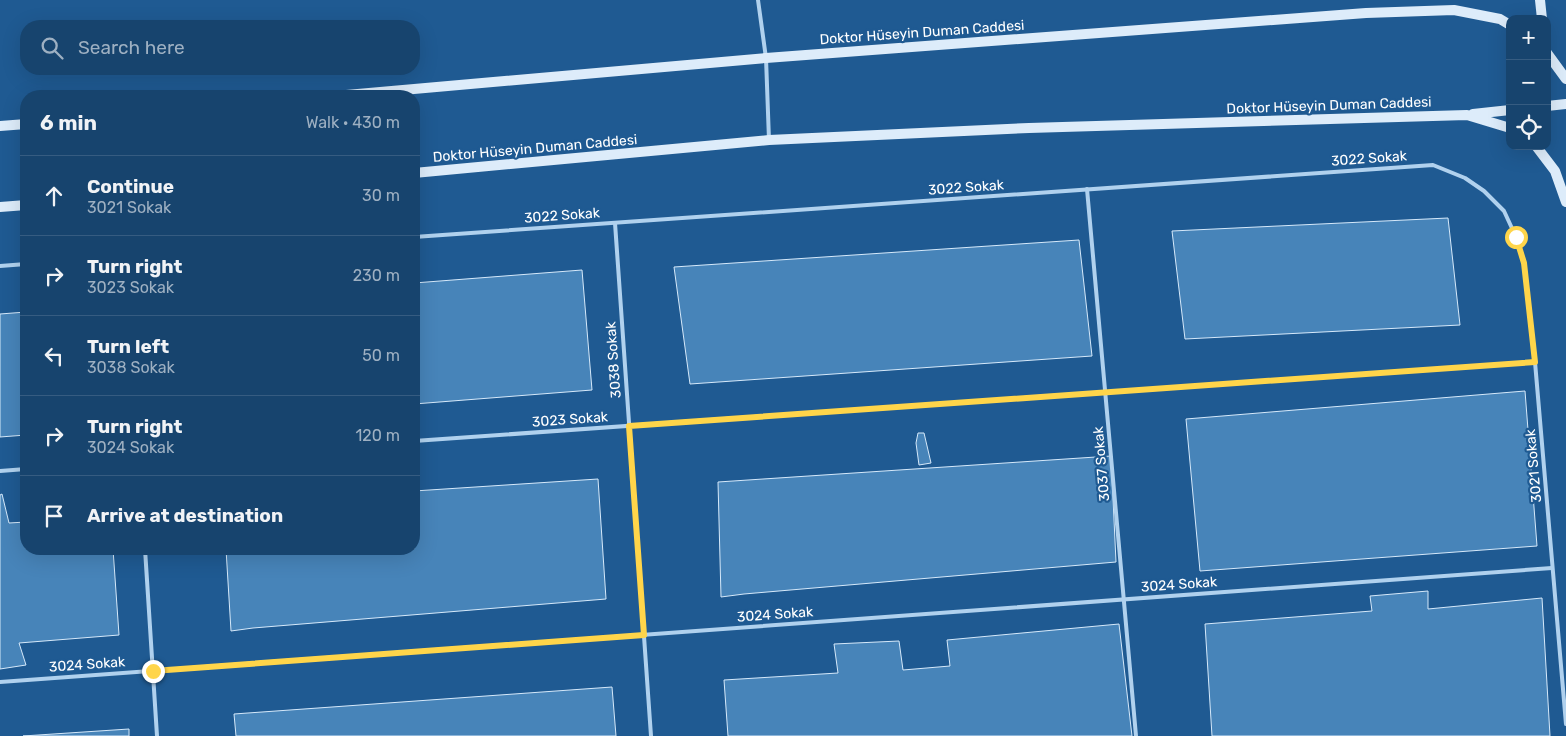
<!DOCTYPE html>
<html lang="en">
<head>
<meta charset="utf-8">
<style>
	:root { --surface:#17446e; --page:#244e76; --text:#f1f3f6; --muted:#9eb0c2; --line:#365c81 }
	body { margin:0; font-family:Rubik,sans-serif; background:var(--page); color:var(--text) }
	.controls { position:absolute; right:15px; top:15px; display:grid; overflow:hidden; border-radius:10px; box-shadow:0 5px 20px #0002 }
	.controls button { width:45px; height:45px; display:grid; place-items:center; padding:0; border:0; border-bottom:1px solid var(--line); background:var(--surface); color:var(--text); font:25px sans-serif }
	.stop { position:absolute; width:15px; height:15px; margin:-11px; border:4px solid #ffd54a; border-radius:50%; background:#fff }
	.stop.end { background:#ffd54a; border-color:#fff; box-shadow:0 1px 5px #0008 }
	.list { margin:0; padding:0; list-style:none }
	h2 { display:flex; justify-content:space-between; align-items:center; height:65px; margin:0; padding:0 20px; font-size:21px }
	h2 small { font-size:16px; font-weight:400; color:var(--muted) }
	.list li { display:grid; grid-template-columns:32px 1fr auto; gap:15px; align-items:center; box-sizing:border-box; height:80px; padding:0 20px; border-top:1px solid var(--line) }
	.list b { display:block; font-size:19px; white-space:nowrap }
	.list p { margin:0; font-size:16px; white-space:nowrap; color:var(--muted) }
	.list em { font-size:16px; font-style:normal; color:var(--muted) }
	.icon { flex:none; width:28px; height:28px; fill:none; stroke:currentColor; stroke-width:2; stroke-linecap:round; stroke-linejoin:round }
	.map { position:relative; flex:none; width:1566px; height:736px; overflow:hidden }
	.search { position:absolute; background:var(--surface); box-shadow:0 5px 20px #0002; left:20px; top:20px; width:400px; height:55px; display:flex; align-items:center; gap:12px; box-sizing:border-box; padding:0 18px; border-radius:20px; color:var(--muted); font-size:19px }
	.panel { position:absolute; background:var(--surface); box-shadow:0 5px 20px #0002; left:20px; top:90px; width:400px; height:465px; border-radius:20px }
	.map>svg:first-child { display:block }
</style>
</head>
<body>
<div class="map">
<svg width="1566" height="736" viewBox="0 0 1566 736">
	<rect width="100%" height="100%" fill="#1f5a92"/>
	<g fill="#4784b9" stroke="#d6e9fa">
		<path d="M1448 218 1460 325 1185 339 1172 231Z"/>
		<path d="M1079 240 1092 356 690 384 674 267Z"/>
		<path d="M582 270 592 390 414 404V283Z"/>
		<path d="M26 312V435L0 437V314Z"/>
		<path d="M1525 391 1537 546 1200 571 1186 419Z"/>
		<path d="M918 433H924L931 463 919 465 916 443Z"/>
		<path d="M1111 456 1116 562 744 594 721 597 718 482Z"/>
		<path d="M598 479 606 599 253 628 231 631 226 549H414V491Z"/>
		<path d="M2 494 9 523 26 522V549H113L119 635 19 643 26 665 0 669V495Z"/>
		<path d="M1428 591V609L1542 598 1550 736H1212L1205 624 1372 611 1370 596Z"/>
		<path d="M1119 624 1132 736H728L724 680 838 673 834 644 899 641 903 670 950 666 947 640Z"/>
		<path d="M612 687 616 736H236L234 714Z"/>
		<path d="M129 729V736H23Z"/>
	</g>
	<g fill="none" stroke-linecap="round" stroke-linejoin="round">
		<g stroke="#b0d1ee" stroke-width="4">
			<path d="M758 0 766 58 769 140"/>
			<path d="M1087 189 1136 736"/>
			<path d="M615 223 651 736"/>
			<path d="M414 237 1433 165 1465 178 1484 191 1504 211 1516 237 1524 263 1535 362 1566 724"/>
			<path d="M0 266 26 264"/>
			<path d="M414 441 1535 362"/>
			<path d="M0 471 26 469"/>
			<path d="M145 549 157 736"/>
			<path d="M0 682 1552 568"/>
		</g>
		<g stroke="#ddecfa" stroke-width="10">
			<path d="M1540 0 1542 19"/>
			<path d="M1547 53 1566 79"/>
			<path d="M335 96 766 58 1366 13 1454 10 1500 19 1510 25"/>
			<path d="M1547 106 1566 104"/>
			<path d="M1473 114 1510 110"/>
			<path d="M0 126 26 124"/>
			<path d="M1536 146 1555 171 1566 202"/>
			<path d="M414 173 769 140 1029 128 1467 115 1510 128"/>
			<path d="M0 207 26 205"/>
		</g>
	</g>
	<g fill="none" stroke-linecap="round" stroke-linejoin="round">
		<path stroke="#ffd54a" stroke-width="6" d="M153 671 644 635 629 426 1535 362 1524 263 1516 237"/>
	</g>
	<g text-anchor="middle" stroke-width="4.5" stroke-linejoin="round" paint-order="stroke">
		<g font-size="14" fill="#fff" stroke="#1f5a92">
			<text transform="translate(922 32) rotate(-4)" y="5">Doktor Hüseyin Duman Caddesi</text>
			<text transform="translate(1329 105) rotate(-2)" y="5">Doktor Hüseyin Duman Caddesi</text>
			<text transform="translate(535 148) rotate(-5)" y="5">Doktor Hüseyin Duman Caddesi</text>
			<text transform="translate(1369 158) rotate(-4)" y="5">3022 Sokak</text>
			<text transform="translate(966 187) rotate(-4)" y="5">3022 Sokak</text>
			<text transform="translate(562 215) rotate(-4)" y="5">3022 Sokak</text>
			<text transform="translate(613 360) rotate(-94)" y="5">3038 Sokak</text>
			<text transform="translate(570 419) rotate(-4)" y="5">3023 Sokak</text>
			<text transform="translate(1101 464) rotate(-95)" y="5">3037 Sokak</text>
			<text transform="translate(1533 466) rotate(-95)" y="5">3021 Sokak</text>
			<text transform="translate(1179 584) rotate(-4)" y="5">3024 Sokak</text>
			<text transform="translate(775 614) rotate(-4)" y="5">3024 Sokak</text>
			<text transform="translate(87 664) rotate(-4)" y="5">3024 Sokak</text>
		</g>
	</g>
</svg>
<div class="controls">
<button>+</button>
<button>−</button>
<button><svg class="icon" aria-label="locate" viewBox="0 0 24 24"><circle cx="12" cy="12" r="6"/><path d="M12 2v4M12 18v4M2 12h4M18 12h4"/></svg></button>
</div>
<div class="stop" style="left:1516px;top:237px"></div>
<div class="stop end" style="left:153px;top:671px"></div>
<div class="search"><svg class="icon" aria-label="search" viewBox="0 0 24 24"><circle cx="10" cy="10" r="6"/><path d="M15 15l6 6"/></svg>Search here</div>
<section class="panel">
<h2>6 min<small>Walk · 430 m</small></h2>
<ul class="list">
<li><svg class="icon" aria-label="ahead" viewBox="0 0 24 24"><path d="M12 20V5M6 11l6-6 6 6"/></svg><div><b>Continue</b><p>3021 Sokak</p></div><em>30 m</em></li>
<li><svg class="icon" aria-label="right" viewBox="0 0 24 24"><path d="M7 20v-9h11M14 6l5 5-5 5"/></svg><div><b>Turn right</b><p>3023 Sokak</p></div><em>230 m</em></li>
<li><svg class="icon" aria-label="left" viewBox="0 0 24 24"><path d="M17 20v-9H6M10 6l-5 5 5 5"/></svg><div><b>Turn left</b><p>3038 Sokak</p></div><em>50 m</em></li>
<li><svg class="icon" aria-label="right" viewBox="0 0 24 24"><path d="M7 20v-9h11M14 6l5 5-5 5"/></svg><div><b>Turn right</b><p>3024 Sokak</p></div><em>120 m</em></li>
<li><svg class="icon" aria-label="arrive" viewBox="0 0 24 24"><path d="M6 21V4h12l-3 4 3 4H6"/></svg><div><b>Arrive at destination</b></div></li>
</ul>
</section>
</div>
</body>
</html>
